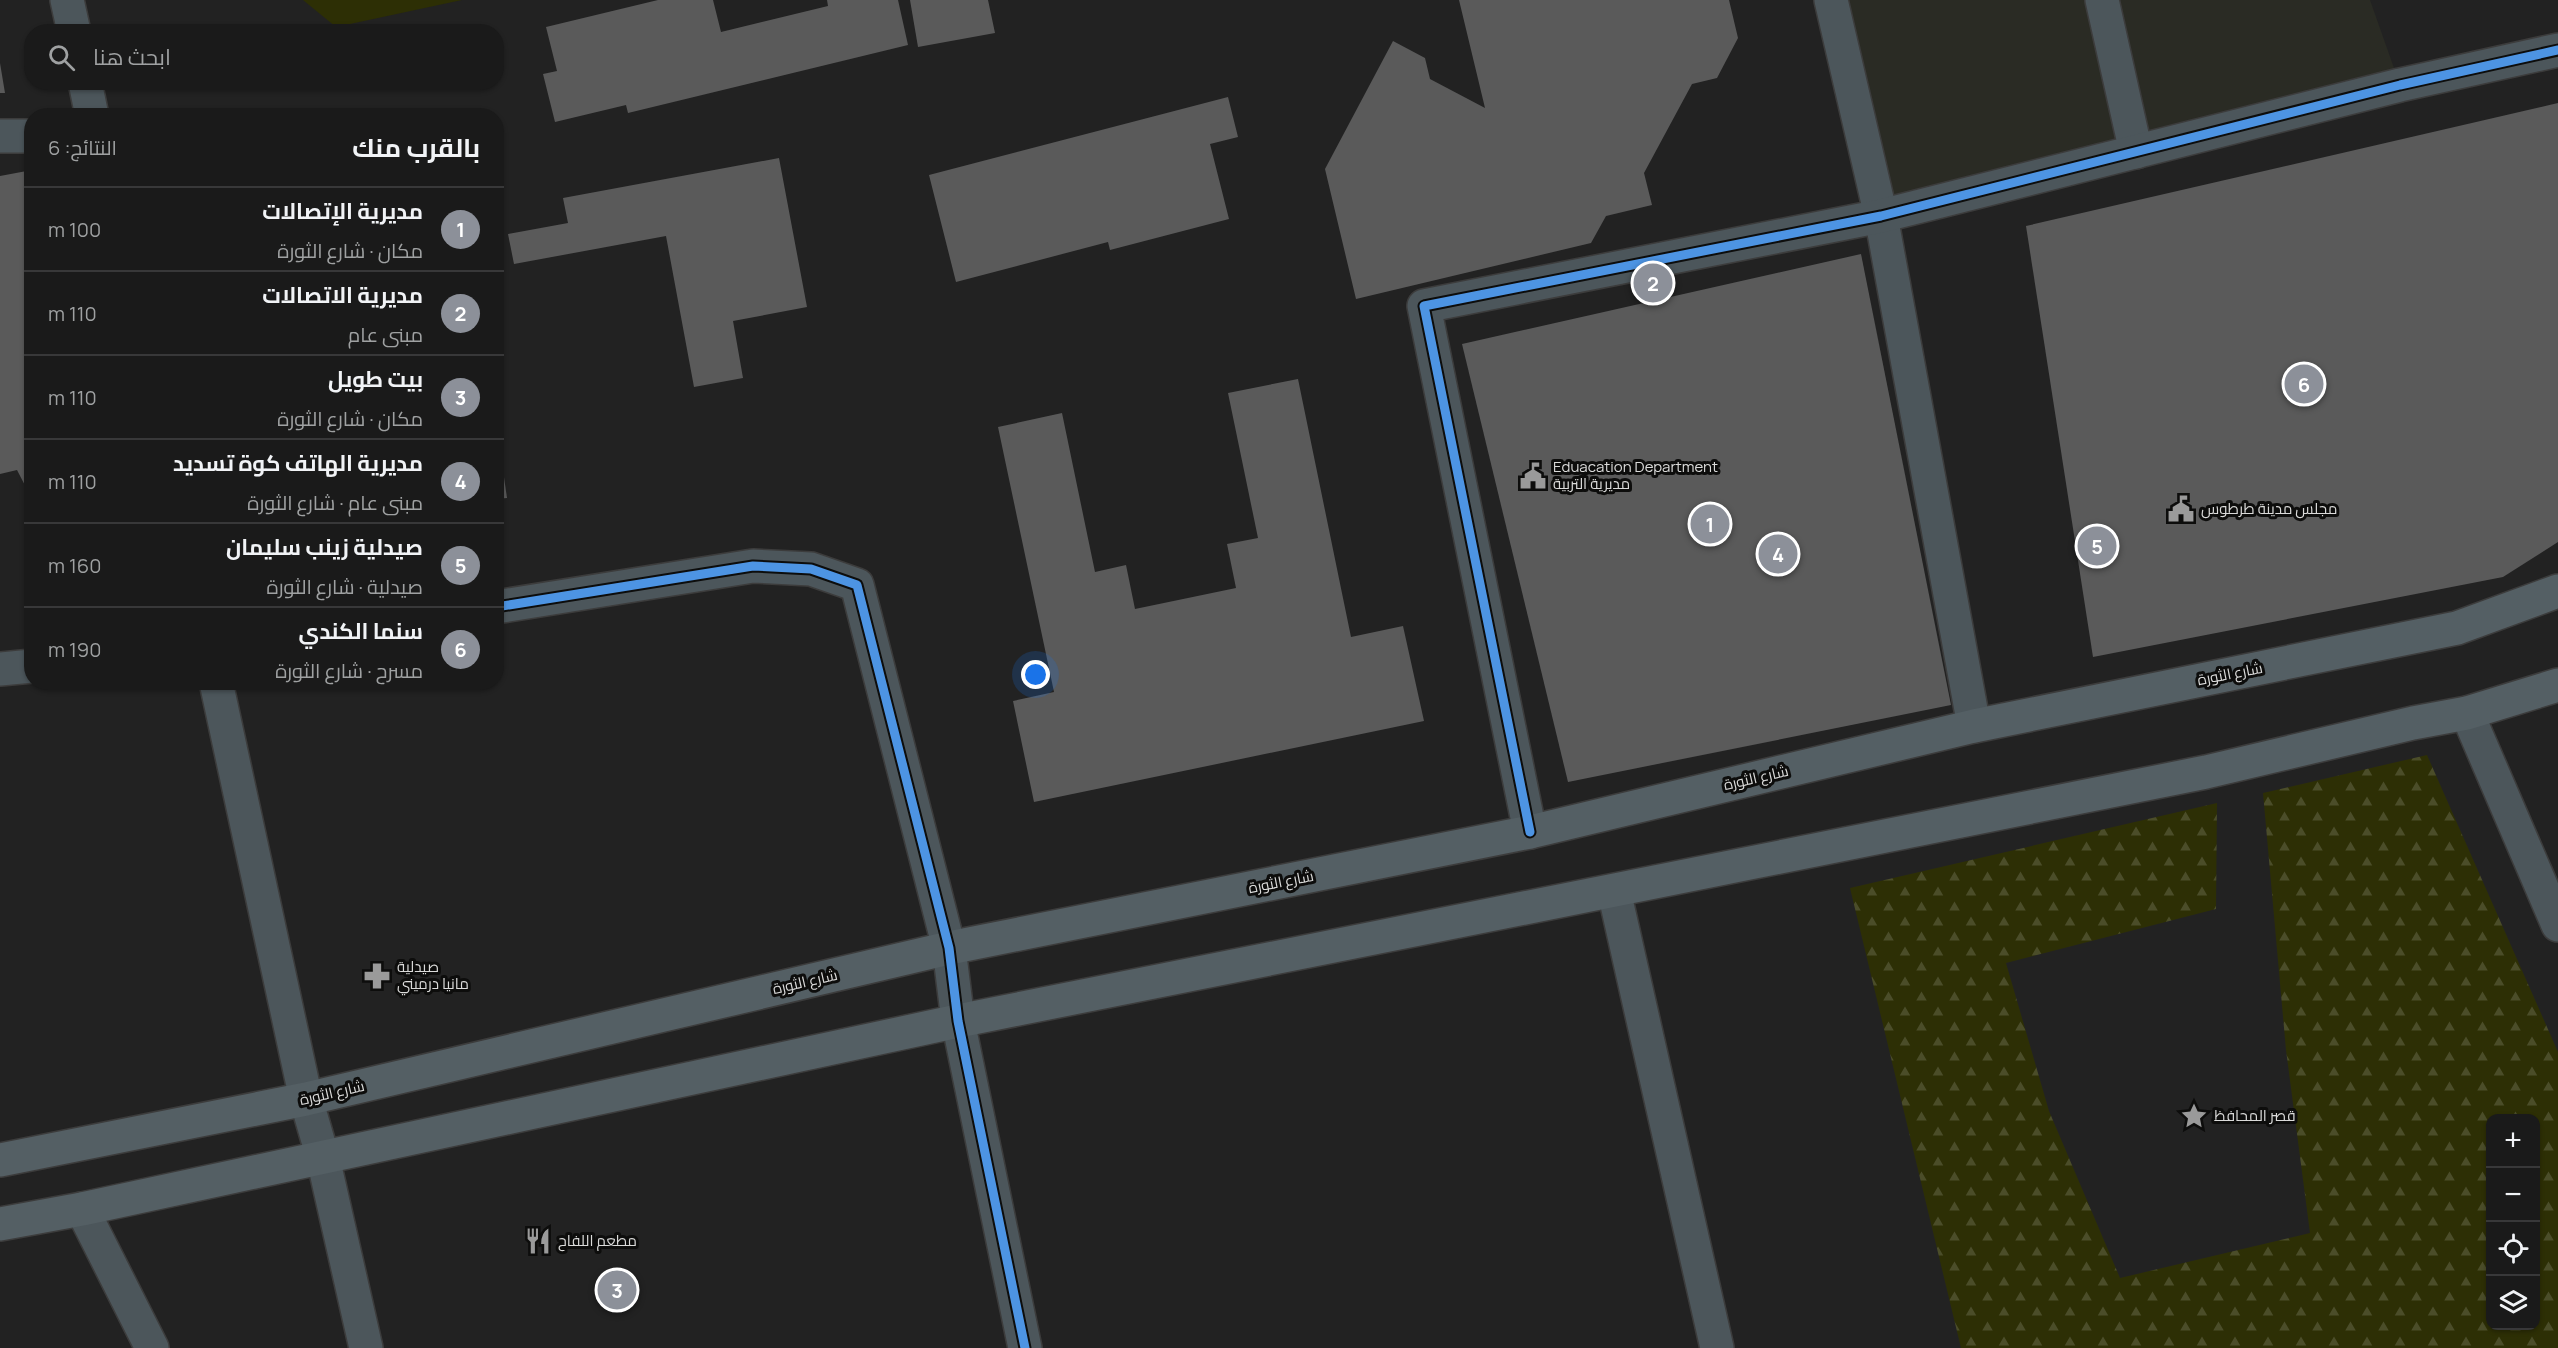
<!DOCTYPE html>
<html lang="ar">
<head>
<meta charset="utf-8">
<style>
	:root { --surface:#1a1a1a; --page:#232323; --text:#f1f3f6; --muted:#9fa1a2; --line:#383839; --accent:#8c9099 }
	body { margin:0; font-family:Manrope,Cairo,sans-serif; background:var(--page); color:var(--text); direction:rtl }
	.controls { position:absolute; right:18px; bottom:18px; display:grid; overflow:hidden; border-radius:12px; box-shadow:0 2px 4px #0004 }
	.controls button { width:54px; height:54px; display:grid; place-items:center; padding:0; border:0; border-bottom:2px solid var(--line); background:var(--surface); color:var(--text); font:30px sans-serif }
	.you { position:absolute; left:1036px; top:675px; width:21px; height:21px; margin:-15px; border:4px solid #fff; border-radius:50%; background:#1a73e8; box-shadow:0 0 0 9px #1a73e833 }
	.badge { display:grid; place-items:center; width:39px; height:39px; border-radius:50%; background:var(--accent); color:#fff; font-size:20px; font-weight:700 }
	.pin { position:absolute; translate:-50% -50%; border:3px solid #fff; box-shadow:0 2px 6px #0006 }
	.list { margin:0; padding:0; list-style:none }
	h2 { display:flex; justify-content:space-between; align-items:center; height:78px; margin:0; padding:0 24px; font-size:26px }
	h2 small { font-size:20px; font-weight:400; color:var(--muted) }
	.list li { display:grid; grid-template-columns:39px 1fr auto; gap:18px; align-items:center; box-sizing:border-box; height:84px; padding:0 24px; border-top:2px solid var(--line) }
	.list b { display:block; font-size:22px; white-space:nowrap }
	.list p { margin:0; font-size:20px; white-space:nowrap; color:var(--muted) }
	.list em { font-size:20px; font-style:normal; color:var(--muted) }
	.icon { flex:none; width:33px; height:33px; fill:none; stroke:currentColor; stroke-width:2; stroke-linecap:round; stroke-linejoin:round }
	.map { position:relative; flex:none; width:2558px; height:1348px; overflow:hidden; direction:ltr }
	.search { position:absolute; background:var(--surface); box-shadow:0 2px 4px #0004; left:24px; top:24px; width:480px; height:66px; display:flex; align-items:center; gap:15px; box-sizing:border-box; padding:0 21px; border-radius:24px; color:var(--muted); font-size:22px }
	.panel { position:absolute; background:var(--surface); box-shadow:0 2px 4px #0004; left:24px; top:108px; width:480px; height:582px; border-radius:24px; direction:rtl }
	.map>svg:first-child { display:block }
</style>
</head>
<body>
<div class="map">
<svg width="2558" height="1348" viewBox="0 0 2558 1348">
	<defs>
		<pattern id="forest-firs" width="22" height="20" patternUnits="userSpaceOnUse" patternTransform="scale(1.5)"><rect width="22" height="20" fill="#2d2f05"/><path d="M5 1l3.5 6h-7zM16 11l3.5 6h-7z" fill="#4b4d29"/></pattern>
	</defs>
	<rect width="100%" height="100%" fill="#222"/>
	<path fill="#2a2b24" d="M1831 0H2370L2400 85 1881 216Z"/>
	<path fill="url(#forest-firs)" fill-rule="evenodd" d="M2427 755 2558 1052V1348H1961L1850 888 2217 803 2216 909 2006 963 2049 1111 2120 1278 2310 1233 2286 1050 2263 793ZM2490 1118H2536V1326H2490Z"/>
	<path fill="#2d2f05" d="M303 0H462L336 27Z"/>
	<g fill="#5a5a5a">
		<path d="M658 0H713L721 32 828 6 827 0H898L908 45 628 113 626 105 555 122 543 74 557 71 546 27Z"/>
		<path d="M910 0H988L995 33 918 47Z"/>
		<path d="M1459 0H1729L1738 38 1717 78 1692 84 1644 173 1652 205 1606 216 1591 243 1356 299 1325 169 1393 41 1425 58 1430 79 1485 108Z"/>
		<path d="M0 63 5 93H0Z"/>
		<path d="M1228 97 1238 137 1210 144 1229 219 1110 250 1108 242 956 282 929 175Z"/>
		<path d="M2558 103V542L2503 577 2093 657 2026 226Z"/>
		<path d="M779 158 807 307 733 321 743 378 694 387 666 236 514 264 508 234 568 223 563 198Z"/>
		<path d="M32 170V499L17 470 0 474V176Z"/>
		<path d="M1861 254 1951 705 1568 782 1462 344Z"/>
		<path d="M1298 379 1351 637 1403 626 1424 721 1034 802 1013 701 1054 692 998 427 1062 413 1095 572 1126 565 1135 609 1236 588 1227 544 1258 538 1228 393Z"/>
		<path d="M496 422 507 498 496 499Z"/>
	</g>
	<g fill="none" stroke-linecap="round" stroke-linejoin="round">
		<g stroke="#3c3c3c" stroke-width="36">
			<g id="street">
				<path d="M67 0 74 32"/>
				<path d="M1831 0 1881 216 1974 726"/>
				<path d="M2102 0 2136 152"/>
				<path d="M85 82 92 116"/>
				<path d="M0 136H32"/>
				<path d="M496 607 753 566 811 569 857 585 949 948 958 1021 1025 1348"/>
				<path d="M0 669 32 666"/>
				<path d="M216 682 306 1099 323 1158 366 1348"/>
				<path d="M2467 713 2558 925"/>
				<path d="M1530 832 1424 306 1881 216 2400 85 2558 50"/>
				<path d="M1614 891 1717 1348"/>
				<path d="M82 1209 152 1348"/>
			</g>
		</g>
		<g stroke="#3c3c3c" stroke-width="36">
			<g id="primary">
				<path d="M0 1160 306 1099 949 948 1530 832 1974 726 2457 628 2558 591"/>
				<path d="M0 1224 82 1209 958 1021 2206 772 2413 723 2467 713 2558 685"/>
			</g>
		</g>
		<use href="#street" stroke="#4c565b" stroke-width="33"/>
		<use href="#primary" stroke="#545f64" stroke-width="33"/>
		<g stroke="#0d0d0c" stroke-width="13">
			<g id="cycleway">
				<path d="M496 607 753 566 811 569 857 585 949 948 958 1021 1025 1348"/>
				<path d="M1530 832 1424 306 1881 216 2400 85 2558 50"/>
			</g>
		</g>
		<use href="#cycleway" stroke="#4d94e3" stroke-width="9"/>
	</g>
	<defs>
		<g id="civic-bare" transform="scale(2.07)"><path d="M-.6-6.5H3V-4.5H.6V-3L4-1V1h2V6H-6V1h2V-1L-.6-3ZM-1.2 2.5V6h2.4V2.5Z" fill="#9a9a9a" stroke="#0d0d0c" stroke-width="2.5" paint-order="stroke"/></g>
		<g id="pharmacy-bare" transform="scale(2.07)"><path d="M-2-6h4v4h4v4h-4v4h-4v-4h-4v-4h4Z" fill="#9a9a9a" stroke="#0d0d0c" stroke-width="2.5" paint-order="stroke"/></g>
		<g id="sight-bare" transform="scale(2.07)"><path d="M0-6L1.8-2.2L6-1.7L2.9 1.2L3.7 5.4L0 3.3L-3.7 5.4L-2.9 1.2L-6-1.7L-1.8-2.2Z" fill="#9a9a9a" stroke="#0d0d0c" stroke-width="2.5" paint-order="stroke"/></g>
		<g id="restaurant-bare" transform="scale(2.07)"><path d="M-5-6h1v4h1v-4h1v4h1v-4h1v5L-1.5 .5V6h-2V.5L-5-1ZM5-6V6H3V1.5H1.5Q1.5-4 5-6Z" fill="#9a9a9a" stroke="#0d0d0c" stroke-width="2.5" paint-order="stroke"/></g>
	</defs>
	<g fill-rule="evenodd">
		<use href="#civic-bare" x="1533" y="476"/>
		<use href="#civic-bare" x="2181" y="509"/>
		<use href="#pharmacy-bare" x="377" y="976"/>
		<use href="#sight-bare" x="2194" y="1116"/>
		<use href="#restaurant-bare" x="538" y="1241"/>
	</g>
	<g text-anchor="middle" stroke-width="6" stroke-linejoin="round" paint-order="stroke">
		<g font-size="15" fill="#dbdbda" stroke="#0d0d0c" text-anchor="start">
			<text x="1553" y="472">Eduacation Department<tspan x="1553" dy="17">مديرية التربية</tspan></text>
			<text x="2201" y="514">مجلس مدينة طرطوس</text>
			<text x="397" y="972">صيدلية<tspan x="397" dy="17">مانيا درميني</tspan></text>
			<text x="2214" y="1121">قصر المحافظ</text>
			<text x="558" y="1246">مطعم اللفاح</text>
		</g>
		<g font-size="15" fill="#dbdbda" stroke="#0d0d0c">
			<text transform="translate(2230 674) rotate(-11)" y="5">شارع الثورة</text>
			<text transform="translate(1756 778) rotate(-13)" y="5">شارع الثورة</text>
			<text transform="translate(1281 882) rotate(-11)" y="5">شارع الثورة</text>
			<text transform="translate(805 982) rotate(-13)" y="5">شارع الثورة</text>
			<text transform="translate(332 1093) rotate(-13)" y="5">شارع الثورة</text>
		</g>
	</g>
</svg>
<div class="controls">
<button>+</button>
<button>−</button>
<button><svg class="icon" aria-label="locate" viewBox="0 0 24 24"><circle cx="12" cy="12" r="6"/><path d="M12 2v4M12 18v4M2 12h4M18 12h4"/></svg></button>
<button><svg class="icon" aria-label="layers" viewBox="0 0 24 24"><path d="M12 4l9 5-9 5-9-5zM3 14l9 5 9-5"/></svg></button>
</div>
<div class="you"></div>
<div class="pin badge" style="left:1710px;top:524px">1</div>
<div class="pin badge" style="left:1653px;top:283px">2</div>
<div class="pin badge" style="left:617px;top:1290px">3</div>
<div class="pin badge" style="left:1778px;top:554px">4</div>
<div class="pin badge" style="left:2097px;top:546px">5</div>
<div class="pin badge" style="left:2304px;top:384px">6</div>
<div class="search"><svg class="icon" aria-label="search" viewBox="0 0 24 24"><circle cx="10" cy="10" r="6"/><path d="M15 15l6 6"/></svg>ابحث هنا</div>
<section class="panel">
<h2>بالقرب منك<small>النتائج: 6</small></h2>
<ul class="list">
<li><span class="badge">1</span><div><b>مديرية الإتصالات</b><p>مكان · شارع الثورة</p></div><em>100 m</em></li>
<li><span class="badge">2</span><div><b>مديرية الاتصالات</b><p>مبنى عام</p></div><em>110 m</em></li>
<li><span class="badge">3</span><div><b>بيت طويل</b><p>مكان · شارع الثورة</p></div><em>110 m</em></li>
<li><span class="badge">4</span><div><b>مديرية الهاتف كوة تسديد</b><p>مبنى عام · شارع الثورة</p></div><em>110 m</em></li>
<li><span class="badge">5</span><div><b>صيدلية زينب سليمان</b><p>صيدلية · شارع الثورة</p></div><em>160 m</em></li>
<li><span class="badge">6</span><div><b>سنما الكندي</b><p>مسرح · شارع الثورة</p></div><em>190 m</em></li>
</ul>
</section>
</div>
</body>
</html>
